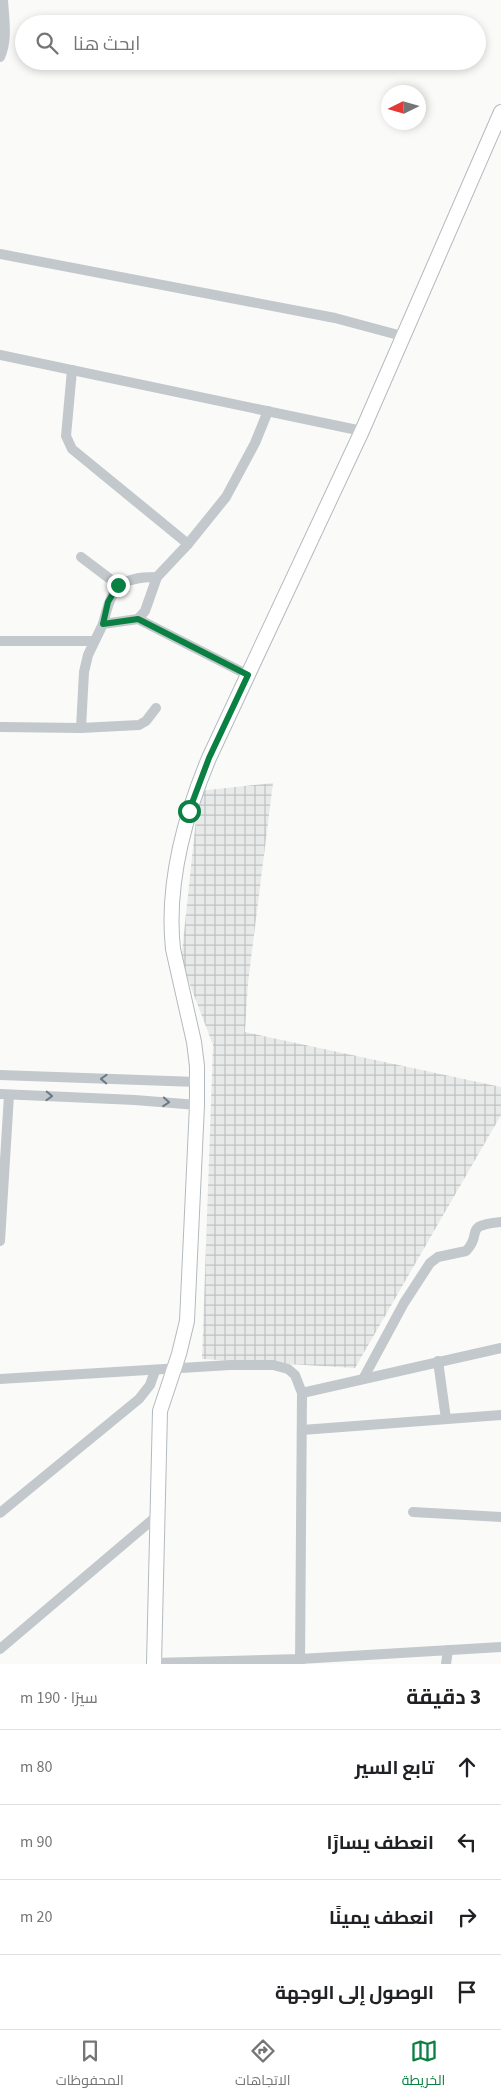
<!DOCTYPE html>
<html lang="ar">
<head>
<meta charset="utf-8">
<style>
	:root { --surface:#fff; --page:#f6f6f6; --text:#202124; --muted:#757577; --line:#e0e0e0; --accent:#0b8043 }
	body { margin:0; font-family:"Source Sans 3",Cairo,sans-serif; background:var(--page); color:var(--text); direction:rtl }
	.compass { position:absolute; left:381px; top:85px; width:45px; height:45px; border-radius:50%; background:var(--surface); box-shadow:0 2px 8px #0003; rotate:265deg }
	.stop { position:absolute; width:15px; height:15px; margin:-11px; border:4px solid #0b8043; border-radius:50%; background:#fff }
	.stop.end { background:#0b8043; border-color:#fff; box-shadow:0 1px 5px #0008 }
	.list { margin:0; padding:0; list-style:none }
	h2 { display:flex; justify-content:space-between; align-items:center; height:65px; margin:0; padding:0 20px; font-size:21px }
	h2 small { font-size:16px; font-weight:400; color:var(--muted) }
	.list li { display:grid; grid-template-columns:32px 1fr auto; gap:15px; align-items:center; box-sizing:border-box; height:75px; padding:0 20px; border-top:1px solid var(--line) }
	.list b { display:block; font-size:19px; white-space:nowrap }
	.list em { font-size:16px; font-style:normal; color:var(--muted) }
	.icon { flex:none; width:28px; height:28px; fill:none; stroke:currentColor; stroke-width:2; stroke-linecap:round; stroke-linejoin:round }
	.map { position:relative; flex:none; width:501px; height:1664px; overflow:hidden; direction:ltr }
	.search { position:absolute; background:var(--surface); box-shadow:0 2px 8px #0003; left:15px; right:15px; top:15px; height:55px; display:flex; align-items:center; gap:12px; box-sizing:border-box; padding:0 18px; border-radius:28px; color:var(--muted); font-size:19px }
	.sheet { height:365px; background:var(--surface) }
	nav { display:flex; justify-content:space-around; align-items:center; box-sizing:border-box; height:70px; border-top:1px solid var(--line); background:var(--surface); font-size:14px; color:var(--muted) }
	nav a { display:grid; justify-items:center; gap:2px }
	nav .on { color:var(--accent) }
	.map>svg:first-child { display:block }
</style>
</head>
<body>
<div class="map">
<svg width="501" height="1664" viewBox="0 0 501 1664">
	<defs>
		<pattern id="industrial-grid" width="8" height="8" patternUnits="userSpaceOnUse" patternTransform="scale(1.25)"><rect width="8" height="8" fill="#e8e9e9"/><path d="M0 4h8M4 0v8" fill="none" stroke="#c0c1c2"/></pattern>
	</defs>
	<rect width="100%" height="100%" fill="#fafaf8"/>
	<path fill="url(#industrial-grid)" d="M273 783 248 983 245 1032 501 1087V1115L355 1368 202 1359 213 1045 181 961 199 791Z"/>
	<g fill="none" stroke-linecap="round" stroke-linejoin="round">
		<g stroke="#b3babf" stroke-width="16">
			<path id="secondary" d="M154 1664 160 1411 179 1354 187 1321 197 1105V1066L194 1042 173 949C166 884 184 818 209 758L362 431 501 112"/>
		</g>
		<g stroke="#c3c8cc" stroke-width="10">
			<path d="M0 57C8 40 4 18 3 0"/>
			<path d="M0 254 335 318 402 336"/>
			<path d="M0 355 362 431"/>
			<path d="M72 370 66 436 72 449 188 544"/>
			<path d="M81 557 118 585"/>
			<path d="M138 619 145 611 157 577 188 544 226 497 255 443 268 411"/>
			<path d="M103 624C112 588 117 577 157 577"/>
			<path d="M0 641H94"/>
			<path d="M0 727 81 728 139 725 146 721 156 708"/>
			<path d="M81 728 84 672 88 655 103 624 138 619 248 675"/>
			<path d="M0 1075 197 1082"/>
			<path d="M0 1094 135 1100 197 1105"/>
			<path d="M0 1241 9 1095"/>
			<path d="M438 1361 446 1419"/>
			<path d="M0 1379 230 1365H273L288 1369 295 1375 302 1393 300 1664"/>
			<path d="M363 1379 404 1303 430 1263 438 1257 466 1251C484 1233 461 1226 501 1222"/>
			<path d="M302 1393 501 1348"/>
			<path d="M302 1430 501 1415"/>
			<path d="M413 1512 501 1517"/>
			<path d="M0 1513 139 1399 150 1385 155 1371"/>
			<path d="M0 1649 158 1515"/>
			<path d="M154 1663 300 1659 501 1647"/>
			<path d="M446 1664 448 1650"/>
		</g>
		<use href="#secondary" stroke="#fff" stroke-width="14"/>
	</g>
	<defs><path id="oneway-chevron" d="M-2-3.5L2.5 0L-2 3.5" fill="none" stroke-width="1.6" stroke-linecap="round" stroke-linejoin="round" transform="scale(1.25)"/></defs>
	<g stroke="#6a7a87">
		<use href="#oneway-chevron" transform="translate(104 1079) rotate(-178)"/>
		<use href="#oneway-chevron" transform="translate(49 1096) rotate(2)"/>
		<use href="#oneway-chevron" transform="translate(166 1102) rotate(4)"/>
	</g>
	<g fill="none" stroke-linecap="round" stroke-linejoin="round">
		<path stroke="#0b8043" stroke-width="6" d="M118 585 108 602 103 624 138 619 248 675 209 758 189 811"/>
	</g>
</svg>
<svg class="compass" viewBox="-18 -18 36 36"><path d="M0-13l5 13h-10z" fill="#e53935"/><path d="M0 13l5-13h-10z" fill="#757577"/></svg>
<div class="stop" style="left:189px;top:811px"></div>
<div class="stop end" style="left:118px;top:585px"></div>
<div class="search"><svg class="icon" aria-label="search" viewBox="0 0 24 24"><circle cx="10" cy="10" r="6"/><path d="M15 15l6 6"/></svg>ابحث هنا</div>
</div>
<section class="sheet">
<h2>3 دقيقة<small>سيرًا · 190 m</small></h2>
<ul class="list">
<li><svg class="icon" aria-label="ahead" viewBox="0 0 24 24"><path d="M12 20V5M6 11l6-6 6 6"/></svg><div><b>تابع السير</b></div><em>80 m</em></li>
<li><svg class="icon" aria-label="left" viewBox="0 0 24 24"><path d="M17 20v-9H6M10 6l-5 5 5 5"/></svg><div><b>انعطف يسارًا</b></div><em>90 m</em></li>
<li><svg class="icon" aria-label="right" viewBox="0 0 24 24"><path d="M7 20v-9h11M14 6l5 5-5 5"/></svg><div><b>انعطف يمينًا</b></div><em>20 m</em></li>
<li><svg class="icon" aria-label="arrive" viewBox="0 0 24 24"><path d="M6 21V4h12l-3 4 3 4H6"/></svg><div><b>الوصول إلى الوجهة</b></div></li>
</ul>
</section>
<nav>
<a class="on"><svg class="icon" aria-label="map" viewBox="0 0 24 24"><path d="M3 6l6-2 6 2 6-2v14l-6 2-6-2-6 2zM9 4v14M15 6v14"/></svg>الخريطة</a>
<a><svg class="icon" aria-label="directions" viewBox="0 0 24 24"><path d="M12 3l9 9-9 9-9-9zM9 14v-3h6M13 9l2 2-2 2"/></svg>الاتجاهات</a>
<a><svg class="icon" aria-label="saved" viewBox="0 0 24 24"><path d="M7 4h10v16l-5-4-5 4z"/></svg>المحفوظات</a>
</nav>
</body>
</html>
